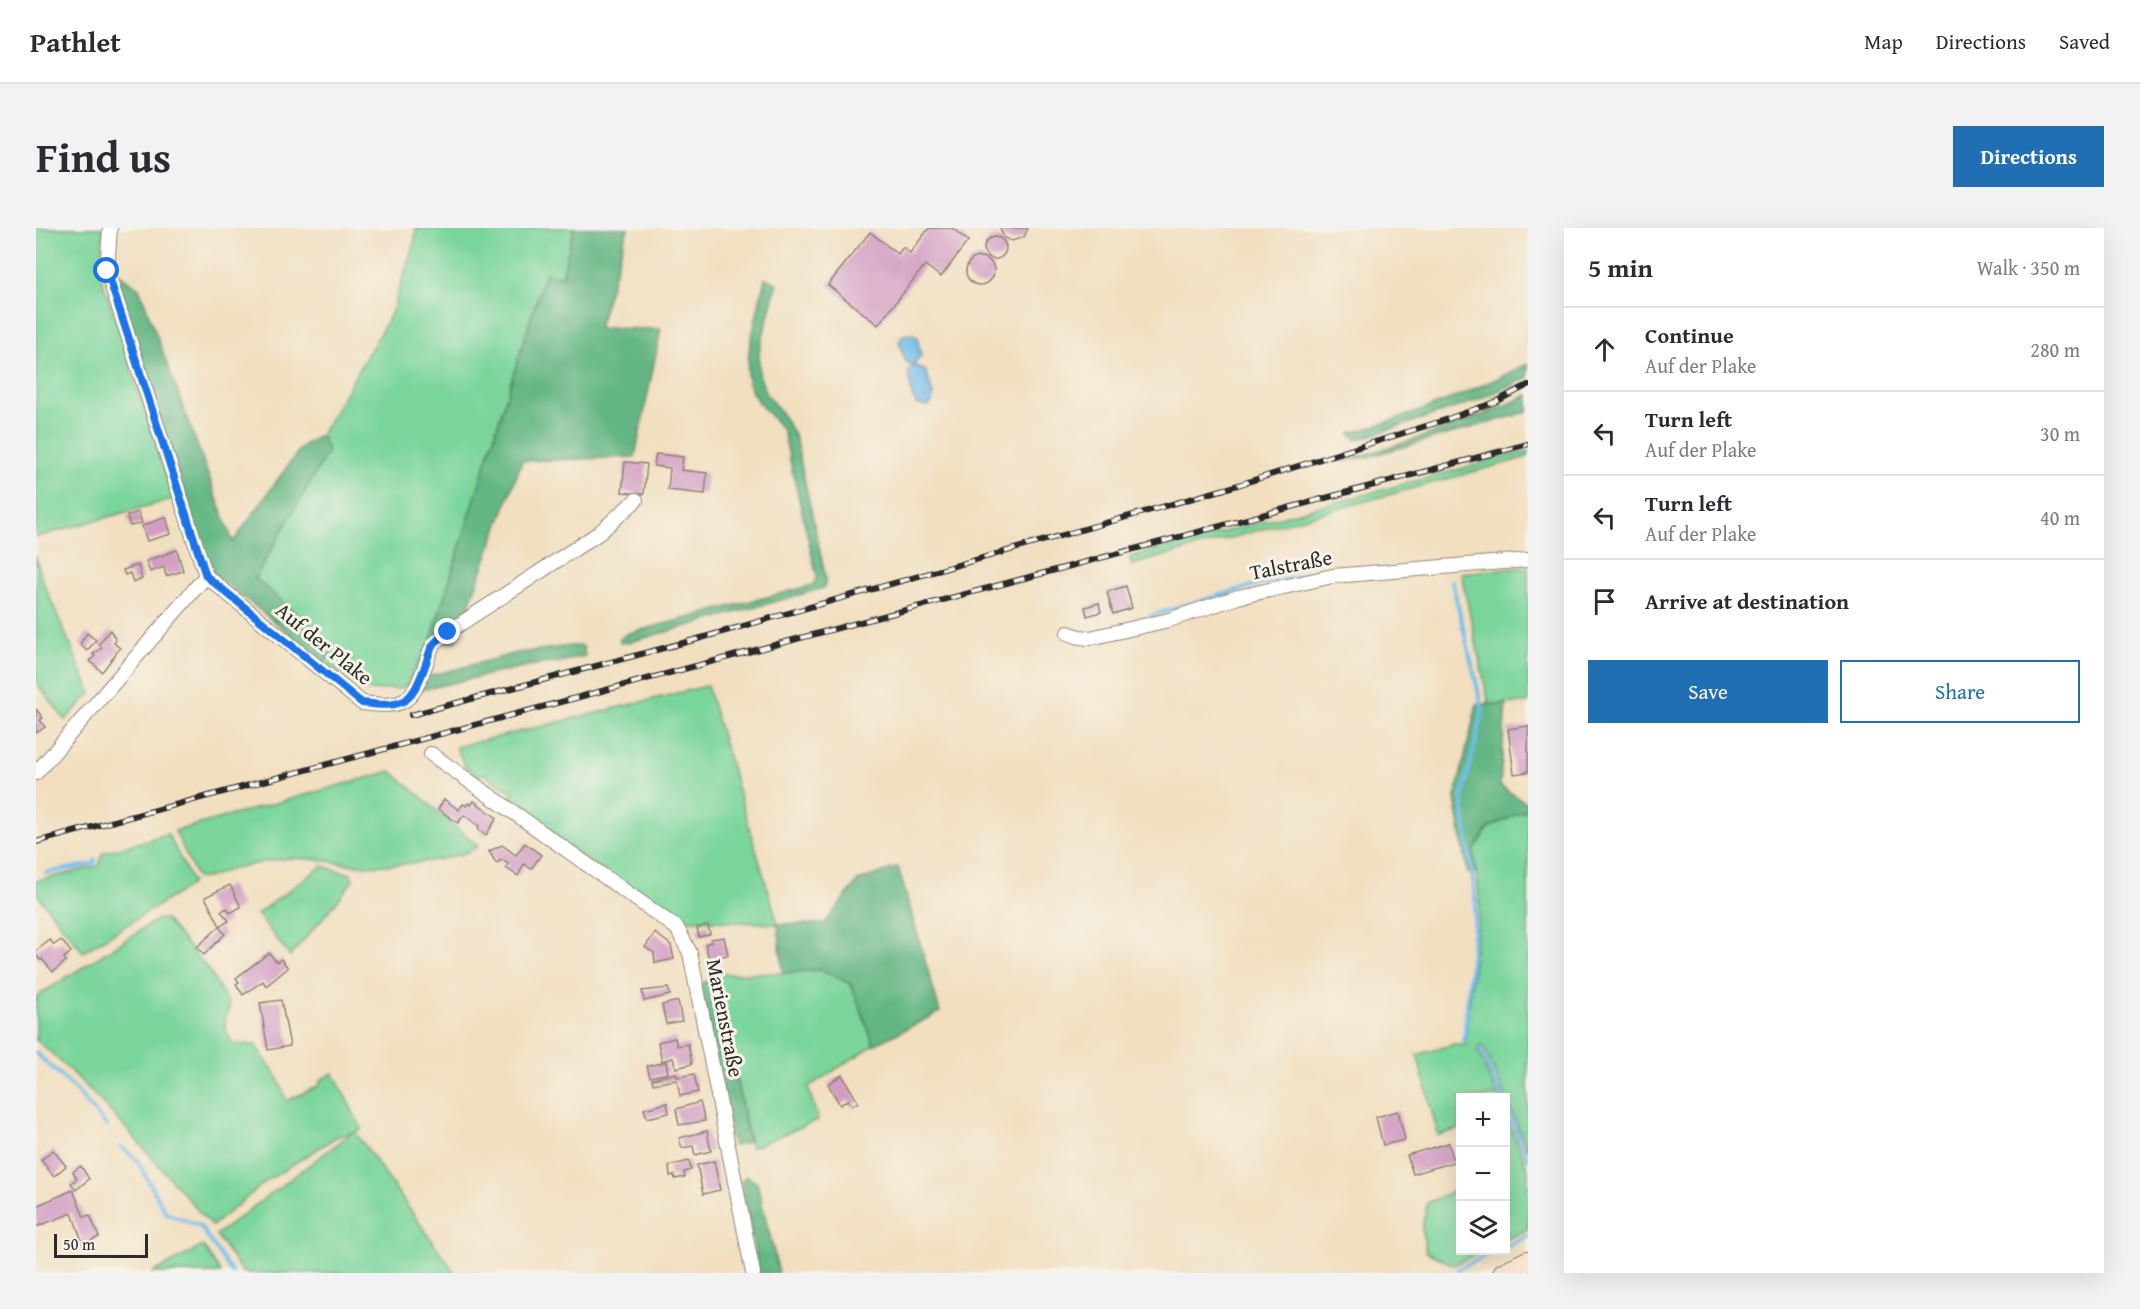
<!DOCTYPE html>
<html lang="en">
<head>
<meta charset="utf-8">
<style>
	:root { --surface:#fff; --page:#f2f2f3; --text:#2b2b33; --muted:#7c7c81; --line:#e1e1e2; --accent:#1f6fb2 }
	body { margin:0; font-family:"Gentium Book Plus",serif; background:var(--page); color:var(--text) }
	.controls { position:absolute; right:18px; bottom:18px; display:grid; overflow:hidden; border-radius:0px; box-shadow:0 6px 24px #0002 }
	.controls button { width:54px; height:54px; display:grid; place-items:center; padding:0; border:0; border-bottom:2px solid var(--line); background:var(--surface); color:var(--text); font:30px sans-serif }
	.scale { position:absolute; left:18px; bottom:15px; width:94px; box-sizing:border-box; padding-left:6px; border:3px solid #2b2b2b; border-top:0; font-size:16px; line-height:21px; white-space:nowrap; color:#2b2b2b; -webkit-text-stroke:4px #f7f3e8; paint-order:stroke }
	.stop { position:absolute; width:18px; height:18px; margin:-14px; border:4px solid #1a73e8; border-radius:50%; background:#fff }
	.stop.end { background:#1a73e8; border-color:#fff; box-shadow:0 2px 6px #0008 }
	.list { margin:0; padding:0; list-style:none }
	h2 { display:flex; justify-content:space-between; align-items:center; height:78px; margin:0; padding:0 24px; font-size:26px }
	h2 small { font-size:20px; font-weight:400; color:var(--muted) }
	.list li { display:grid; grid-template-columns:39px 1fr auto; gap:18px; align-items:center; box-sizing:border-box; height:84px; padding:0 24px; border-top:2px solid var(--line) }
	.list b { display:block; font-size:22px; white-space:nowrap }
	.list p { margin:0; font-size:20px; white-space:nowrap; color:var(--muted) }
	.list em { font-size:20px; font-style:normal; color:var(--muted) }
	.actions { display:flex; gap:12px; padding:18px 24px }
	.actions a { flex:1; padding:14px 0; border:2px solid var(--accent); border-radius:0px; text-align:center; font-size:21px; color:var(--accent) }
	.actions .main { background:var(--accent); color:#fff }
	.icon { flex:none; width:33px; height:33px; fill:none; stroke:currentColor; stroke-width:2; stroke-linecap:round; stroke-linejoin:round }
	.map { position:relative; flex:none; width:1492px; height:1045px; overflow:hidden; border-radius:0px }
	header { display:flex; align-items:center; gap:36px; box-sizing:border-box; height:84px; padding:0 30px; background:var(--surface); border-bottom:2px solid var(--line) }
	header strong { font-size:28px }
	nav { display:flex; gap:33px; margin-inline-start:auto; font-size:21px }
	.intro { display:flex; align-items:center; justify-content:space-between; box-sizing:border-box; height:144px; padding:0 36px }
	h1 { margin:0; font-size:42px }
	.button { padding:15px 27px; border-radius:0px; background:var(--accent); color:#fff; font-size:21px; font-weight:700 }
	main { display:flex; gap:36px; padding:0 36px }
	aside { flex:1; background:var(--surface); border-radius:0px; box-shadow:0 6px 24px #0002 }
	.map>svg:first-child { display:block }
</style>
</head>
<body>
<header>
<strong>Pathlet</strong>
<nav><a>Map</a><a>Directions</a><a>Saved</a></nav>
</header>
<div class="intro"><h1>Find us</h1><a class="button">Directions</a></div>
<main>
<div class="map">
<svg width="1492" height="1045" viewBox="0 0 1492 1045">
	<rect width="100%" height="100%" fill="#f7f3e8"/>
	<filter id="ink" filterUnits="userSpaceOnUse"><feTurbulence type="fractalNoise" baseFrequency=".0167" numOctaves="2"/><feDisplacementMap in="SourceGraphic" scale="12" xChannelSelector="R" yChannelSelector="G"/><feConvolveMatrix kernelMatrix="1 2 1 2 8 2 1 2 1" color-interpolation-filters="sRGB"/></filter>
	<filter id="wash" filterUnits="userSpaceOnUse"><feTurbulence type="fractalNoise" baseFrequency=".008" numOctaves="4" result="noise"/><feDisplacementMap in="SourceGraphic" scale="24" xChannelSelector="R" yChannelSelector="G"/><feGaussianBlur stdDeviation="1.35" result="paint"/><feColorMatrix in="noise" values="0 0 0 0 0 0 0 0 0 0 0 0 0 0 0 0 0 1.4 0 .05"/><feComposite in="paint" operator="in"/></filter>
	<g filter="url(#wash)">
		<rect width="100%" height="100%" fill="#f1dfc0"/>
		<g fill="#7ad59b" stroke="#528063" stroke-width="1.5">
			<path d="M0 0H67L64 45 137 271 0 309Z"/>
			<path d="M380 0H538L526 50 509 45 394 415 368 460 328 463 289 434 294 426 219 350 292 223 285 207 356 84 379 12Z"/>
			<path d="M1492 223V229L1095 337 1094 329Z"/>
			<path d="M0 327 5 349 55 465 29 492 0 454Z"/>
			<path d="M1492 339V475L1453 476 1425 345Z"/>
			<path d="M671 458 742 696 635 691 470 575 477 565 448 546 442 548 429 538 420 519Z"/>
			<path d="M355 543 442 618C423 634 346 639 320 637 295 635 272 628 246 631 227 634 206 638 187 644 178 647 171 652 161 650L139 603Z"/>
			<path d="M1492 581V922L1449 821 1445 816 1442 823 1462 869 1424 870V901L1402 907 1381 827 1418 816 1429 818 1444 676 1438 623 1452 600Z"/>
			<path d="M132 606 156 654 152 659 47 724 0 665V653L63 638 66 625Z"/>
			<path d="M286 638 315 646 317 652 302 672 254 728 221 686Z"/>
			<path d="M122 691H129L172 741 194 778C187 793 187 804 198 816L219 817 241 848 251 873 284 857V852L297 845 326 901 319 904 419 1045H207L180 1007 317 904 300 909 232 952 176 998C121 937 63 864 0 812V769Z"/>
			<path d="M784 742 815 756 838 817 772 859 782 892 715 920 678 746 747 745Z"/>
			<path d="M1470 887 1492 941V1001L1470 1012Z"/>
			<path d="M1424 960V1022L1447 1023 1418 1037 1390 1024 1386 1001 1391 975Z"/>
			<path d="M167 1018 185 1045H116Z"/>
		</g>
		<g fill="#63b683" stroke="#477057" stroke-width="1.5">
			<path d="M538 0H592L562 100 625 101 599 229 486 233 420 413 394 415 509 45 526 49Z"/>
			<path d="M79 43 103 60 197 314 266 218 285 207 292 223 219 350 290 411 294 426 289 434 172 341Z"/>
			<path d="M729 50 741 55 723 123V146L730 166 745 185 759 208 790 351 788 360 594 414 584 415V411L590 406 777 357 781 349 747 202 723 175 715 163 711 148 713 122Z"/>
			<path d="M1492 136V150L1434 175 1321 212 1314 205C1376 189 1435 164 1492 136Z"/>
			<path d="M1492 167V184L1331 229 1303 234C1368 216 1431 196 1492 167Z"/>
			<path d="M534 418H547L549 428 525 434 491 438 385 462 389 449 481 425Z"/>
			<path d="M1441 476H1470L1464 558 1492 576V581L1452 600 1438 623 1440 645H1432L1419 570Z"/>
			<path d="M862 639 904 784 838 817 815 756 784 742 747 745 742 696H788L822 653Z"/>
			<path d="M680 751 713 914 697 918 664 755Z"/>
			<path d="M711 948 721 955 743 1045H723L705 953Z"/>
		</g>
		<path fill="#71bdeb" stroke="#4e748b" stroke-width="1.5" d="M877 106 881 109 885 127 877 137 890 143 897 167 896 174 891 178 881 177 876 168 872 144 877 137 869 133 863 114 867 107Z"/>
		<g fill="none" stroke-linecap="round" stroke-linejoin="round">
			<g stroke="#71bdeb" stroke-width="4">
				<path d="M1416 353 1447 483 1426 570 1440 676 1428 813"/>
				<path d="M1114 388 1220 357 1264 349"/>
				<path d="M10 645 58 636 59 632"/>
				<path d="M1445 821 1466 870"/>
				<path d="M0 825 35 857 71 898"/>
				<path d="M1470 878 1492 931"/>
				<path d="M85 919 101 932 130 985 164 998 196 1045"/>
				<path d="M1470 1019 1492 1008"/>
				<path d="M1422 1041 1462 1022"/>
			</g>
		</g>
		<g id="blocks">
			<g fill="#d29cc3">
				<path d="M893 0H916L932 13 905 49 889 37 842 97 792 57 834 4 862 26 867 19 874 25Z"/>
				<path d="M964 0H992L988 9 976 13 968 10Z"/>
				<circle cx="959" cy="20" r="11"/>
				<circle cx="944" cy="43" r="14"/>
				<path d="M620 226 647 229 645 242 671 245 669 266 632 262 634 240 618 238Z"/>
				<path d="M589 234 611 236 608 266 586 264Z"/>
				<path d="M102 284 106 295 94 298 91 288Z"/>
				<path d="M130 289 135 306 111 313 106 298Z"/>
				<path d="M141 322 147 343 130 348 128 339 114 344 110 333Z"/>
				<path d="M102 337 106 351 97 354 94 345 89 347 87 342Z"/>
				<path d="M1090 358 1096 380 1077 386 1071 364Z"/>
				<path d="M1063 375 1065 384 1051 388 1049 379Z"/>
				<path d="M74 402 80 412 78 415 84 420 66 444 54 433 59 428 57 426 66 420 63 416Z"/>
				<path d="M51 405 60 412 51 423 44 416Z"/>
				<path d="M0 481 7 490 4 492 9 499 0 505Z"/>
				<path d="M1492 498V544L1478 546 1472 501Z"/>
				<path d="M408 571 423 582 427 576 430 578 432 575 435 577 438 573 461 590 450 607 442 601 443 598 428 587 422 595 402 581Z"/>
				<path d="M489 615 505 627 495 641 488 636 482 648 470 640 472 636 466 632 460 635 453 623 466 617 480 627Z"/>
				<path d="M194 657 205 679 194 685 191 680 185 683 193 693 184 698 169 669Z"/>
				<path d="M672 697 674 706 663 709 661 700Z"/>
				<path d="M183 699 189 706 168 727 161 719Z"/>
				<path d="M619 705 635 717 638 731 619 735 618 725 609 719Z"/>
				<path d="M688 709 692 727 673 731 669 716 675 714V711Z"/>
				<path d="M14 712 18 717 25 712 35 724 28 730 30 733 17 744 6 731 4 732 0 727V723Z"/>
				<path d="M233 725 241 734 245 731 252 740 230 758 227 753 207 767 200 756 203 754 200 750Z"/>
				<path d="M632 760 634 767 608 773 606 763Z"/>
				<path d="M245 772 254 818 232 822 224 775Z"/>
				<path d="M642 773 646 793 630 796 626 777Z"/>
				<path d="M639 810 641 818 652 816 656 836 640 840 637 830 626 833 622 814Z"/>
				<path d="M630 834 632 845 614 849 611 838Z"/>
				<path d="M640 845 641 849 658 846 662 864 644 868 641 852 617 856 616 851Z"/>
				<path d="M806 847 822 874 816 878 812 872 804 877 792 856Z"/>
				<path d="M664 874 669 893 643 897 640 881Z"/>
				<path d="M631 875 633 885 611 890 608 881Z"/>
				<path d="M1362 883 1369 912 1347 917 1340 889Z"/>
				<path d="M671 903 675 923 659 927 657 918 646 920 643 910Z"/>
				<path d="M1413 915 1418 934 1377 946 1371 927Z"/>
				<path d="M17 922 30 938 18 948 5 932Z"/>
				<path d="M653 933 655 942 648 944 649 949 639 951 638 947 634 948 633 938Z"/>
				<path d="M678 933 684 962 667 966 661 937Z"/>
				<path d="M45 938 53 951 40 962 35 955 41 951 37 944Z"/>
				<path d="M37 962 48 989 54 987 63 1009 47 1016 36 985 0 999V978Z"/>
			</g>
		</g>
	</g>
	<g filter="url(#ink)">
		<use href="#blocks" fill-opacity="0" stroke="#8e8576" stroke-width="1.5"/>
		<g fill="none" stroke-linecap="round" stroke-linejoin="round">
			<g stroke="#8e8576" stroke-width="16">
				<g id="street">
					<path d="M74 0 71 43 170 348 326 475C367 480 375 477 389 438 392 431 393 422 398 416 401 412 407 408 412 404L563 305 600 272"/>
					<path d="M1032 405 1043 409 1054 410 1133 392 1202 369 1297 348 1492 332"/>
					<path d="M395 526 641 700 654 725 717 1045"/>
					<path d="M0 545 170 348"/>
				</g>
			</g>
			<g stroke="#8e8576" stroke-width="22">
				<path id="secondary" d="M1467 1045 1492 1033"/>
			</g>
			<use href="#street" stroke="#fff" stroke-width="14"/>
			<use href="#secondary" stroke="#fce5d0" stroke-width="20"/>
			<g stroke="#2b2b2b" stroke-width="6">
				<g id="rail">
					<path d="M375 487 658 412 1189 261 1409 192 1459 174 1492 157"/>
					<path d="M0 614 1492 216"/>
				</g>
			</g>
			<use href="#rail" stroke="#f7f3e8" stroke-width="4" stroke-dasharray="11" stroke-linecap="butt"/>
		</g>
	</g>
	<g fill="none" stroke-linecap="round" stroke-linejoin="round" filter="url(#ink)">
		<path stroke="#1a73e8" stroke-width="8" d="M71 43 170 348 326 475C367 480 375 477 389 438 392 431 393 422 398 416 401 412 407 408 412 404"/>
	</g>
	<g text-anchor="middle" stroke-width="6" stroke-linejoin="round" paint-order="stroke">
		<g font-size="21" fill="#2b2b2b" stroke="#f7f3e8">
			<text transform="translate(1255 337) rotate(-11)" y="7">Talstraße</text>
			<text transform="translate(288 416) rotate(39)" y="7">Auf der Plake</text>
			<text transform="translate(689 790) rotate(79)" y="7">Marienstraße</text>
		</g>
	</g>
</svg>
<div class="controls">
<button>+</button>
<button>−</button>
<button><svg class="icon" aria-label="layers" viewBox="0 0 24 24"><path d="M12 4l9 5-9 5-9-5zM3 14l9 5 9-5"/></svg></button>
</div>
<div class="scale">50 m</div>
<div class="stop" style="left:71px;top:43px"></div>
<div class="stop end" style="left:412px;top:404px"></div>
</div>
<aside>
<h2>5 min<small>Walk · 350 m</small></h2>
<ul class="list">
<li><svg class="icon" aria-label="ahead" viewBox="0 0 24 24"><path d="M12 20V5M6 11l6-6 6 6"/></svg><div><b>Continue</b><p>Auf der Plake</p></div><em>280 m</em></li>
<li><svg class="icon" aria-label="left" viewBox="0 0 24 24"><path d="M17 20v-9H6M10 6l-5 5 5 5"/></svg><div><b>Turn left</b><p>Auf der Plake</p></div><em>30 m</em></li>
<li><svg class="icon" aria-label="left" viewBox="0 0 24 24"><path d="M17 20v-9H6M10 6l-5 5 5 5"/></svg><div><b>Turn left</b><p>Auf der Plake</p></div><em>40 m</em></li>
<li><svg class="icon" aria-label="arrive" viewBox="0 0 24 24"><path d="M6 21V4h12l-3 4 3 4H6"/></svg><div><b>Arrive at destination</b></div></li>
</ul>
<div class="actions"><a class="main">Save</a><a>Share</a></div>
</aside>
</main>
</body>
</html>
